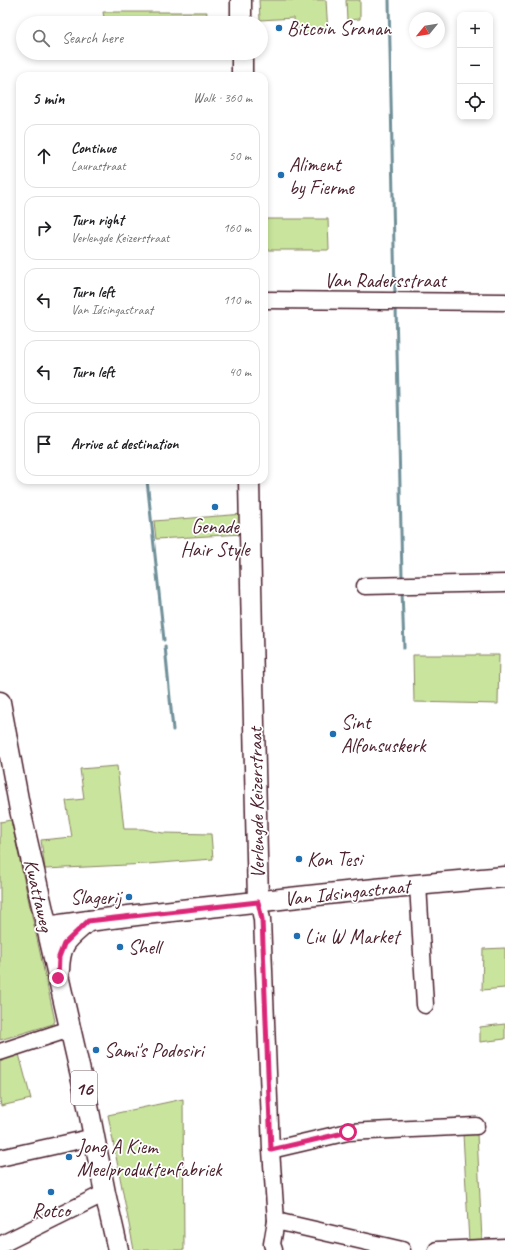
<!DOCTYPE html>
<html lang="en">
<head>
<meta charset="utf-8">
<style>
	:root { --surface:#fff; --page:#f6f6f6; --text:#202124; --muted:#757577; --line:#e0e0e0 }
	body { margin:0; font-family:Caveat,sans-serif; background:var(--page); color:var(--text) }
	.controls { position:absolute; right:12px; top:12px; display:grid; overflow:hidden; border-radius:8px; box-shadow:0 2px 6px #0003 }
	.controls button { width:36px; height:36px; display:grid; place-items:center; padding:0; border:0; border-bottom:1px solid var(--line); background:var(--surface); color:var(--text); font:20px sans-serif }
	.compass { position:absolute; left:409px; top:12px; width:36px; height:36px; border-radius:50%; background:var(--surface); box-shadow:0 2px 6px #0003; rotate:240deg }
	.stop { position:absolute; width:12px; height:12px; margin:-9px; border:3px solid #db2777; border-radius:50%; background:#fff }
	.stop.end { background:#db2777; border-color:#fff; box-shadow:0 1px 4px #0008 }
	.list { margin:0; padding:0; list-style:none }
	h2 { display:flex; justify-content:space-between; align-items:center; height:52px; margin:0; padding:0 16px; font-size:17px }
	h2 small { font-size:13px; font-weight:400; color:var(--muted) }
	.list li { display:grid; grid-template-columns:26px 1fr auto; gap:12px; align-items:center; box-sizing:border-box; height:64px; margin:0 8px 8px; padding:0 8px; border:1px solid var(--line); border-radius:12px }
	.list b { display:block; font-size:15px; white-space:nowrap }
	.list p { margin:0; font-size:13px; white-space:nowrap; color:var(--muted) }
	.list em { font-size:13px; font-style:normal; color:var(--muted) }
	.icon { flex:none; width:22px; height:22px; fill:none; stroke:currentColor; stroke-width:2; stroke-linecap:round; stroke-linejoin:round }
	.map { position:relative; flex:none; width:505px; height:1250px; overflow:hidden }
	.search { position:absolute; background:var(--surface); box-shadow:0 2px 6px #0003; left:16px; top:16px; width:252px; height:44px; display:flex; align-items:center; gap:10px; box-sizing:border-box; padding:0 14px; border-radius:22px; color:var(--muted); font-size:15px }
	.panel { position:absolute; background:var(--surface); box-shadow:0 2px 6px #0003; left:16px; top:72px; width:252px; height:412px; border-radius:12px }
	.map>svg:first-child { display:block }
</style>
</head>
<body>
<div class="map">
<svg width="505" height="1250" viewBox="0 0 505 1250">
	<rect width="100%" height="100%" fill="#fff"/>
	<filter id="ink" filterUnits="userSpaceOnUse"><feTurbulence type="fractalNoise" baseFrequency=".025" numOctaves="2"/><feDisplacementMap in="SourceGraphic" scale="8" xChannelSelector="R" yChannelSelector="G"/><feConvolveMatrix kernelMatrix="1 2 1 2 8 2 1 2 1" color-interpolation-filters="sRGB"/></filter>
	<g filter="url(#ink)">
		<g fill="#c9e59d" stroke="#8a8264">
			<path d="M259 0H326L328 33 295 34 294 18 260 20Z"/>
			<path d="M346 0H360V19L347 20Z"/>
			<path d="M103 12H207L205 23H105Z"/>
			<path d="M265 219H328L329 250H265Z"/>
			<path d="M244 514 243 534 156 539 154 521Z"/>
			<path d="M413 655H499L498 704 414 702Z"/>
			<path d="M117 766 124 829H143L163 833 211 834 213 859 147 864 45 869 41 840 72 837 66 801 84 799 80 769Z"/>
			<path d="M11 820 55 1021 53 1024 0 1040V822Z"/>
			<path d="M505 948V988L482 990 483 949Z"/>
			<path d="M505 1024V1039L480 1042V1027Z"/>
			<path d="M19 1054 31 1099 1 1106 0 1100V1059Z"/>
			<path d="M183 1099 184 1250H134L108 1115Z"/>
			<path d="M463 1134H477L482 1241 469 1242Z"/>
		</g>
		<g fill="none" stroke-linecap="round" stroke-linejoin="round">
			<g stroke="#709099" stroke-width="3">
				<path d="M389 0 395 296"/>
				<path d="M396 306 402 577"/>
				<path d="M147 480 164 640"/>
				<path d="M402 590 404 648"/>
				<path d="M165 646 173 730"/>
			</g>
			<g stroke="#4a1f2b" stroke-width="19">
				<g id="minor">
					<path d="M264 300 505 302"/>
					<path d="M365 586 505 583"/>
					<path d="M418 884 425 1005"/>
					<path d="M258 901 262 919 271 1150 276 1221 272 1244 274 1250"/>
					<path d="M0 1052 70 1029"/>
					<path d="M271 1150 348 1132 476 1126"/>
					<path d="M0 1158 94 1137"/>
					<path d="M276 1221 402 1250"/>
					<path d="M0 1245 105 1193"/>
					<path d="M437 1250 505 1247"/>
				</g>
			</g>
			<g stroke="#4a1f2b" stroke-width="23">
				<g id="major">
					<path d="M241 0V23"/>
					<path d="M242 53V76"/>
					<path d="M249 480 252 635 258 901"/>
					<path d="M0 702 20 810 88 1106 105 1193 118 1250"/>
					<path d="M47 927C104 918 161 912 219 906 314 895 409 885 505 877"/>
					<path d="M59 970C60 941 68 939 88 921"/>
				</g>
			</g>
			<use href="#minor" stroke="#fff" stroke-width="16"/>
			<use href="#major" stroke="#fff" stroke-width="20"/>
		</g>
	</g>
	<g fill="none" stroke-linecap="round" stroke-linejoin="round" filter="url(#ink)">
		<path stroke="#db2777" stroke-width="5" d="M58 978 59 957 64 944 88 921 258 902 262 919 271 1150 348 1132"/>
	</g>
	<g fill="#1f6fb2" stroke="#fff" stroke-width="1.5">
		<circle cx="279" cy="28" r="4"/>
		<circle cx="281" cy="175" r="4"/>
		<circle cx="215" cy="507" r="4"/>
		<circle cx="333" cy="734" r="4"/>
		<circle cx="299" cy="859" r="4"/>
		<circle cx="129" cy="897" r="4"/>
		<circle cx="297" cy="936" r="4"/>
		<circle cx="120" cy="947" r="4"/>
		<circle cx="96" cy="1050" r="4"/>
		<circle cx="69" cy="1157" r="4"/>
		<circle cx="51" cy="1192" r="4"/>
	</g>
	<g text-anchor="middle" stroke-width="3.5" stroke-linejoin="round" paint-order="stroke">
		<rect fill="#fff" stroke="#80626b" stroke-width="1" x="71" y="1071" width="26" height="34" rx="3"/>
		<g font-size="19" font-weight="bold" fill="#4a1f2b">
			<text x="84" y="1095">16</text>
		</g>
		<g font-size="20" fill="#4a1f2b" stroke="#fff" text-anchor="start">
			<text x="287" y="35">Bitcoin Sranan</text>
			<text x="289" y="171">Aliment<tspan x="289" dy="23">by Fierme</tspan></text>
			<text x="215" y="533" text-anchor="middle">Genade<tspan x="215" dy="23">Hair Style</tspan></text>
			<text x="341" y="729">Sint<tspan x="341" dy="23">Alfonsuskerk</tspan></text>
			<text x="307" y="866">Kon Tesi</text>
			<text x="121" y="904" text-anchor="end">Slagerij</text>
			<text x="305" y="943">Liu W Market</text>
			<text x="128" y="954">Shell</text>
			<text x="104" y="1057">Sami's Podosiri</text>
			<text x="77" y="1153">Jong A Kiem<tspan x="77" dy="23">Meelproduktenfabriek</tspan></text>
			<text x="51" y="1217" text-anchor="middle">Rotco</text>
		</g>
		<g font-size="20" fill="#4a1f2b" stroke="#fff">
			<text x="385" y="287">Van Radersstraat</text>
			<text transform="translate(256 803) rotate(-91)" y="7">Verlengde Keizerstraat</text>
			<text transform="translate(347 892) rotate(-6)" y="7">Van Idsingastraat</text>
			<text transform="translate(39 895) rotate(77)" y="7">Kwattaweg</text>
		</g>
	</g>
</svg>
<div class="controls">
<button>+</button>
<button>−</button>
<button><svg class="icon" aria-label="locate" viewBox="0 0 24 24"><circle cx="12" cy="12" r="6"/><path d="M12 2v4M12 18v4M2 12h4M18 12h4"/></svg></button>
</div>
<svg class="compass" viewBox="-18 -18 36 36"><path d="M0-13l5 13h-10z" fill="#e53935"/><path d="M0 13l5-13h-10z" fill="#757577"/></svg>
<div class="stop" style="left:348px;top:1132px"></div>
<div class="stop end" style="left:58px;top:978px"></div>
<div class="search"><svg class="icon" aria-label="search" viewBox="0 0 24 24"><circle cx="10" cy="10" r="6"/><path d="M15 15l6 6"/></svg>Search here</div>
<section class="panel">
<h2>5 min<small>Walk · 360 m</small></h2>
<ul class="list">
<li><svg class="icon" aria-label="ahead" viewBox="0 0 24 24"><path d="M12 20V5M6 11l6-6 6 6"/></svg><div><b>Continue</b><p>Laurastraat</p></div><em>50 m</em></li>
<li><svg class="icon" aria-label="right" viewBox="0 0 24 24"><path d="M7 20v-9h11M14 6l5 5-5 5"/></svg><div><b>Turn right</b><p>Verlengde Keizerstraat</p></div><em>160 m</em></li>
<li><svg class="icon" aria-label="left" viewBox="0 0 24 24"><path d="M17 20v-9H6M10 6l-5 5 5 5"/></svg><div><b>Turn left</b><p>Van Idsingastraat</p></div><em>110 m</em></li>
<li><svg class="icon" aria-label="left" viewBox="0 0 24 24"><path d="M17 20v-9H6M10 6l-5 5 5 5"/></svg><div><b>Turn left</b></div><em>40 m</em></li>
<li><svg class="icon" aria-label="arrive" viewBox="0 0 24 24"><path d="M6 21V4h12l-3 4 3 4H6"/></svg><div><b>Arrive at destination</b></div></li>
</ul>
</section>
</div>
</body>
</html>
